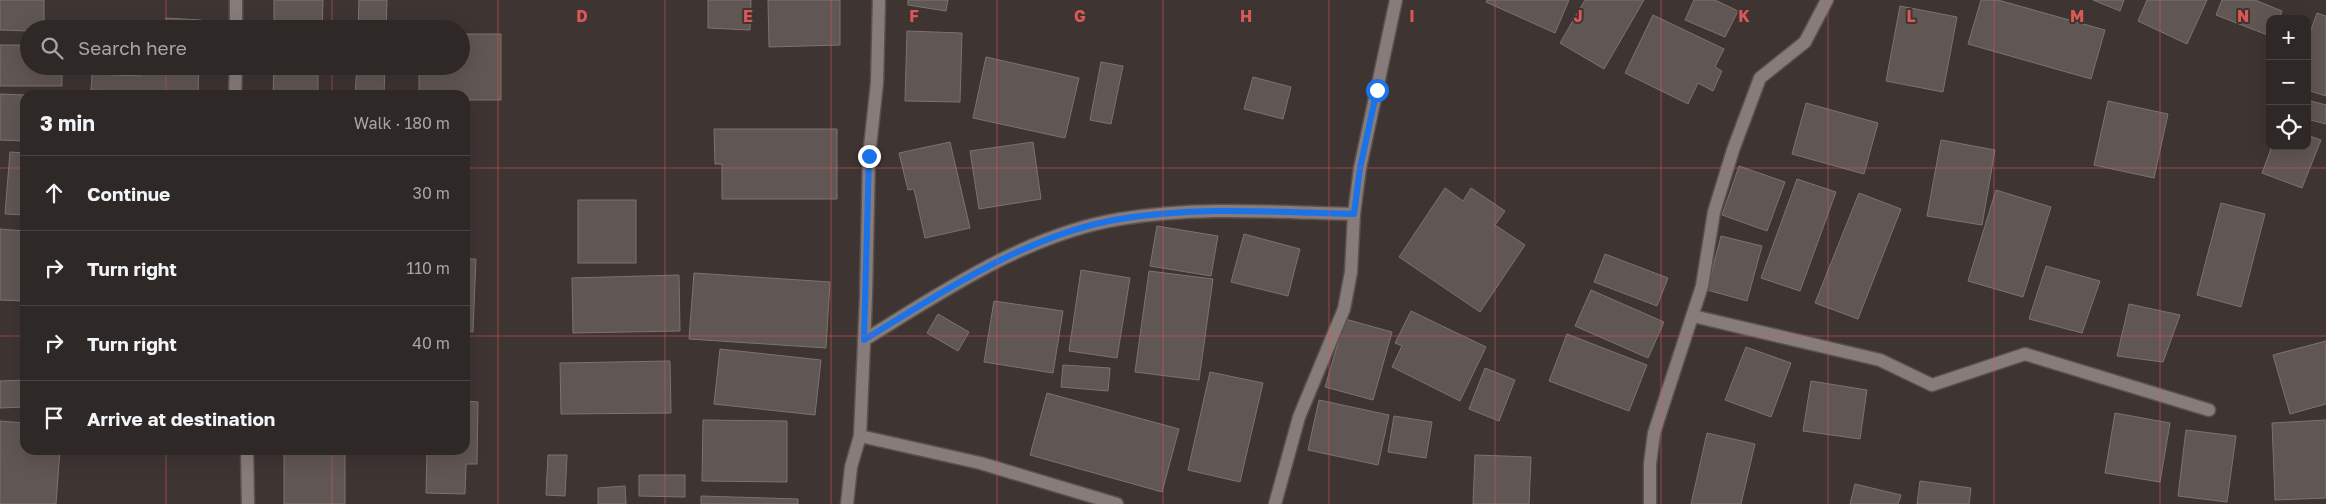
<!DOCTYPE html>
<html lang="en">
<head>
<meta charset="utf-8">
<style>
	:root { --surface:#2e2826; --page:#3a3432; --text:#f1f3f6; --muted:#a7a6a7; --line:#494443 }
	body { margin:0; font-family:"Golos Text",sans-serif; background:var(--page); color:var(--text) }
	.controls { position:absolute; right:15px; top:15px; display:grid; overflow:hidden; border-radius:10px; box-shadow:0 5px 20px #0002 }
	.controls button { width:45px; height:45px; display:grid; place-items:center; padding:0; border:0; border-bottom:1px solid var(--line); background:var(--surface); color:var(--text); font:25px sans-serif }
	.stop { position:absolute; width:15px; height:15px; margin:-11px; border:4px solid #1a73e8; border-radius:50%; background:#fff }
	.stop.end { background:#1a73e8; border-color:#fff; box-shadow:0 1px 5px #0008 }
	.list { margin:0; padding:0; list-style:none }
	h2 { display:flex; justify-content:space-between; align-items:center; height:65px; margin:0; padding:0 20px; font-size:21px }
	h2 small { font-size:16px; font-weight:400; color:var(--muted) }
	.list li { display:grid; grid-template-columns:32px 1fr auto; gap:15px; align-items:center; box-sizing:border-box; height:75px; padding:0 20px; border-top:1px solid var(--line) }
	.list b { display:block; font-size:19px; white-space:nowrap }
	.list em { font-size:16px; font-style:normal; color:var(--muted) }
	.icon { flex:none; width:28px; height:28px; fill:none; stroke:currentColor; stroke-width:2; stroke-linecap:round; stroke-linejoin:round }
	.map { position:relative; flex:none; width:2326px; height:504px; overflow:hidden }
	.search { position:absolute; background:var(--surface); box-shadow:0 5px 20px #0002; left:20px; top:20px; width:450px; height:55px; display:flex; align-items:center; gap:12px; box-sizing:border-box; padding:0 18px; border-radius:28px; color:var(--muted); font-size:19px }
	.panel { position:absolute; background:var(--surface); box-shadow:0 5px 20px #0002; left:20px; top:90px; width:450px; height:365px; border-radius:15px }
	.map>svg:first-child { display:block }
</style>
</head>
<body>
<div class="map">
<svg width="2326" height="504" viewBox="0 0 2326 504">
	<rect width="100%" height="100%" fill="#3e3533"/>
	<g fill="#605653" stroke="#7d726f">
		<path d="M0 0H44V29H29V31L0 30Z"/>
		<path d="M274 0H323L322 29H274Z"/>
		<path d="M359 0H387L386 29H358Z"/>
		<path d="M708 0H751L750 30 708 28Z"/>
		<path d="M768 0H840V45L769 47Z"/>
		<path d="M908 0H948L946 11 908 5Z"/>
		<path d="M1487 0H1569L1555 33 1486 2Z"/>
		<path d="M1585 0H1644L1604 69 1560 43Z"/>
		<path d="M1694 0H1715L1738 11 1725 37 1685 20Z"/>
		<path d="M1981 0H1998L2105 30 2091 79 1968 44Z"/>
		<path d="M2093 0H2124L2120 11Z"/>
		<path d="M2147 0H2207L2187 44 2138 21Z"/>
		<path d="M2222 0H2255L2282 11 2279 19H2270V36L2216 15Z"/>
		<path d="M1900 6 1957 17 1943 92 1886 81Z"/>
		<path d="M2317 13 2326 16V96L2307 90V41Z"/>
		<path d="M1653 15 1724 49 1715 67 1722 71 1713 91 1698 83 1688 104 1625 73Z"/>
		<path d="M166 18 201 20 200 29H166Z"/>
		<path d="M907 31 962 33 960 102 905 101Z"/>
		<path d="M461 34H501V100H465V95H419V66H461Z"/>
		<path d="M0 45H29V66H62V86H0Z"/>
		<path d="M986 57 1079 78 1065 138 973 118Z"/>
		<path d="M1101 62 1123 66 1111 124 1090 120Z"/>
		<path d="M164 66H199L198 94 91 90 92 74 141 76 142 67 164 68Z"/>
		<path d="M357 66H385L384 95H355Z"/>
		<path d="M274 67 318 68V95H273Z"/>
		<path d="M1253 77 1291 87 1283 119 1244 109Z"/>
		<path d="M0 94 25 95V141L0 140Z"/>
		<path d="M2307 100 2326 105V124L2307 119Z"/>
		<path d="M2108 101 2168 114 2154 178 2094 165Z"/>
		<path d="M1806 103 1878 123 1864 174 1792 154Z"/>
		<path d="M714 129H837V199H722V164H715Z"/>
		<path d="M2307 135 2321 140 2302 188 2262 173 2272 146H2307Z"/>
		<path d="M1941 140 1995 150 1982 225 1927 216Z"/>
		<path d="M950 142 970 228 925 238 914 189 908 190 899 153Z"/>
		<path d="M1033 142 1041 199 979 209 970 151Z"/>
		<path d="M10 152 25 153V215L5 214Z"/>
		<path d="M1739 166 1785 182 1767 231 1722 215Z"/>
		<path d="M1797 179 1836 192 1800 291 1761 278Z"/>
		<path d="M1445 188 1463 201 1471 188 1505 211 1495 225 1525 245 1480 312 1399 257Z"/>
		<path d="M1996 190 2051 207 2023 297 1968 281Z"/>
		<path d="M1859 193 1901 209 1858 319 1815 303Z"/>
		<rect x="578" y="200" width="58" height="63"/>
		<path d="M2221 203 2265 214 2241 307 2197 295Z"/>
		<path d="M1157 226 1218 236 1211 276 1150 266Z"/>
		<path d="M0 229 25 231V301L0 300Z"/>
		<path d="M1244 234 1300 249 1288 296 1231 282Z"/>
		<path d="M1721 236 1762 246 1747 301 1707 290Z"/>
		<path d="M1605 254 1668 278 1657 306 1594 282Z"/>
		<path d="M465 259H476L473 332 465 331Z"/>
		<path d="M2046 266 2100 281 2082 333 2029 319Z"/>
		<path d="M1081 270 1130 278 1117 358 1069 351Z"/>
		<path d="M1149 271 1213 279 1199 380 1135 372Z"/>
		<path d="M694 273 830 282 826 348 689 339Z"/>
		<path d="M679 275 680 331 573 333 572 278Z"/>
		<path d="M1591 290 1664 322 1648 358 1575 326Z"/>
		<path d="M994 301 1063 311 1053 373 984 362Z"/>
		<path d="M2129 304 2180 315 2163 362 2117 356Z"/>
		<path d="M1411 311 1486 347 1460 401 1392 367 1402 346 1395 343Z"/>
		<path d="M938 314 969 332 958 351 927 333Z"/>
		<path d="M1345 319 1392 332 1373 400 1325 387Z"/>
		<path d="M1567 334 1647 365 1629 411 1549 381Z"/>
		<path d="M2326 341V404L2290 414 2273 355Z"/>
		<path d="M1746 347 1791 363 1771 417 1725 400Z"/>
		<path d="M720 349 821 360 815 415 714 404Z"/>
		<path d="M670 361 671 413 561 414 560 363Z"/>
		<path d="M1063 365 1110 368 1108 391 1061 387Z"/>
		<path d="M1485 368 1515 380 1499 421 1469 409Z"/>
		<path d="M1210 372 1263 383 1240 482 1188 470Z"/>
		<path d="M25 380V407L0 408V381Z"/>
		<path d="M465 380H468L467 401 478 402 477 464H466L465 494 426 493 427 450H465Z"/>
		<path d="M1811 381 1867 390 1860 439 1803 431Z"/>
		<path d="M1047 393 1179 429 1162 492 1030 455Z"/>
		<path d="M1319 400 1389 415 1378 465 1308 450Z"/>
		<path d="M2115 413 2170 423 2160 482 2105 473Z"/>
		<path d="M1394 416 1432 422 1426 458 1388 452Z"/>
		<path d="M703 420 787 421V482L702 481Z"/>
		<path d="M2326 420V498L2275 500 2272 423Z"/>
		<path d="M0 421 25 423V450H60L56 504H0Z"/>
		<path d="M2186 430 2236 436 2227 502 2178 496Z"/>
		<path d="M1707 433 1755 444 1741 504H1691Z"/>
		<path d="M78 450H219V454L78 452Z"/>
		<rect x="284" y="450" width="61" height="54"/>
		<rect x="368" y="450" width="36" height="3"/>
		<path d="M548 455H567L565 496 546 495Z"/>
		<path d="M1475 455 1531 457 1529 504H1473Z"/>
		<path d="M639 475H685V497L639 496Z"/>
		<path d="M1920 481 1971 488 1969 504H1917Z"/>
		<path d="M1855 484 1901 495 1898 504H1850Z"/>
		<path d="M625 486 626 504H598V488Z"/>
		<path d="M701 496 798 499V504H701Z"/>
	</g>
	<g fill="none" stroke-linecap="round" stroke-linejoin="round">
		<g stroke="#595150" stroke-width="15">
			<g id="minor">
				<path d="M236 29V0"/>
				<path d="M235 95 236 66"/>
				<path d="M1693 316 1880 360 1932 385 2025 354 2209 410"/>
				<path d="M864 340C942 292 1027 234 1120 219 1197 206 1276 212 1354 214"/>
				<path d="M860 436 980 463 1117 504"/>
				<path d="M247 450 248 504"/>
				<path d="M847 504 851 467 860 436 866 297 869 156 877 83 879 0"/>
				<path d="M1275 504 1299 417 1344 309 1351 272 1354 214 1360 168 1396 0"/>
				<path d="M1650 504V464L1654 433 1702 286 1714 212 1733 150 1760 78 1805 42 1827 0"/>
			</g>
		</g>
		<use href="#minor" stroke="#877c7a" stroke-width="12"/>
	</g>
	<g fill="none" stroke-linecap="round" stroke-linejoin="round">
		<path stroke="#1a73e8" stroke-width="6" d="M869 156 864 340C942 292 1028 234 1120 219 1197 206 1276 212 1354 214L1360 168 1377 90"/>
	</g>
	<path fill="none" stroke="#dc5857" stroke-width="1" stroke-opacity="0.55" d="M166 0V29M332 0V29M498 0V504M665 0V504M831 0V504M997 0V504M1163 0V504M1329 0V504M1495 0V504M1661 0V504M1828 0V504M1994 0V504M2160 0V504M166 66V95M332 66V95M0 168H25M465 168H2326M0 336H25M465 336H2326M166 450V504M332 450V504"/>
	<g font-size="16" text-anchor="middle" font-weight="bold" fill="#dc5857" stroke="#3e3533" stroke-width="4" stroke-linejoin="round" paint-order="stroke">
		<text x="582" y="22">D</text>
		<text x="748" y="22">E</text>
		<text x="914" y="22">F</text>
		<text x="1080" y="22">G</text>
		<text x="1246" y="22">H</text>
		<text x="1412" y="22">I</text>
		<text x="1578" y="22">J</text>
		<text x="1744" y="22">K</text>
		<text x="1911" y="22">L</text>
		<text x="2077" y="22">M</text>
		<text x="2243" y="22">N</text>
	</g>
</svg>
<div class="controls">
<button>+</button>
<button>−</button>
<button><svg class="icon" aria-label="locate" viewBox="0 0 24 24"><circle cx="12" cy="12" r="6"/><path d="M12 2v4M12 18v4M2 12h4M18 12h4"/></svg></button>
</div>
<div class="stop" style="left:1377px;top:90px"></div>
<div class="stop end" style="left:869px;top:156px"></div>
<div class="search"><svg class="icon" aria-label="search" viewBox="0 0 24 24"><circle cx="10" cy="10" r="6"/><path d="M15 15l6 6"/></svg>Search here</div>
<section class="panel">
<h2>3 min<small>Walk · 180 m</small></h2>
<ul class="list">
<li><svg class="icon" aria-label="ahead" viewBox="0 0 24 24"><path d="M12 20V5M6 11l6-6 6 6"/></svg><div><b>Continue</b></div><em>30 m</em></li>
<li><svg class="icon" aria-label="right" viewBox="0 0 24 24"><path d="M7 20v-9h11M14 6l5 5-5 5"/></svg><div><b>Turn right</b></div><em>110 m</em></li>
<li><svg class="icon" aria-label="right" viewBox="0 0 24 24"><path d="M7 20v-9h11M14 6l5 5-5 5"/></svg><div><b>Turn right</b></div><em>40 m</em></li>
<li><svg class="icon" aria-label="arrive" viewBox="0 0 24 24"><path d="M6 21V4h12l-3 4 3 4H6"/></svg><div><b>Arrive at destination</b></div></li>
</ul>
</section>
</div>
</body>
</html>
